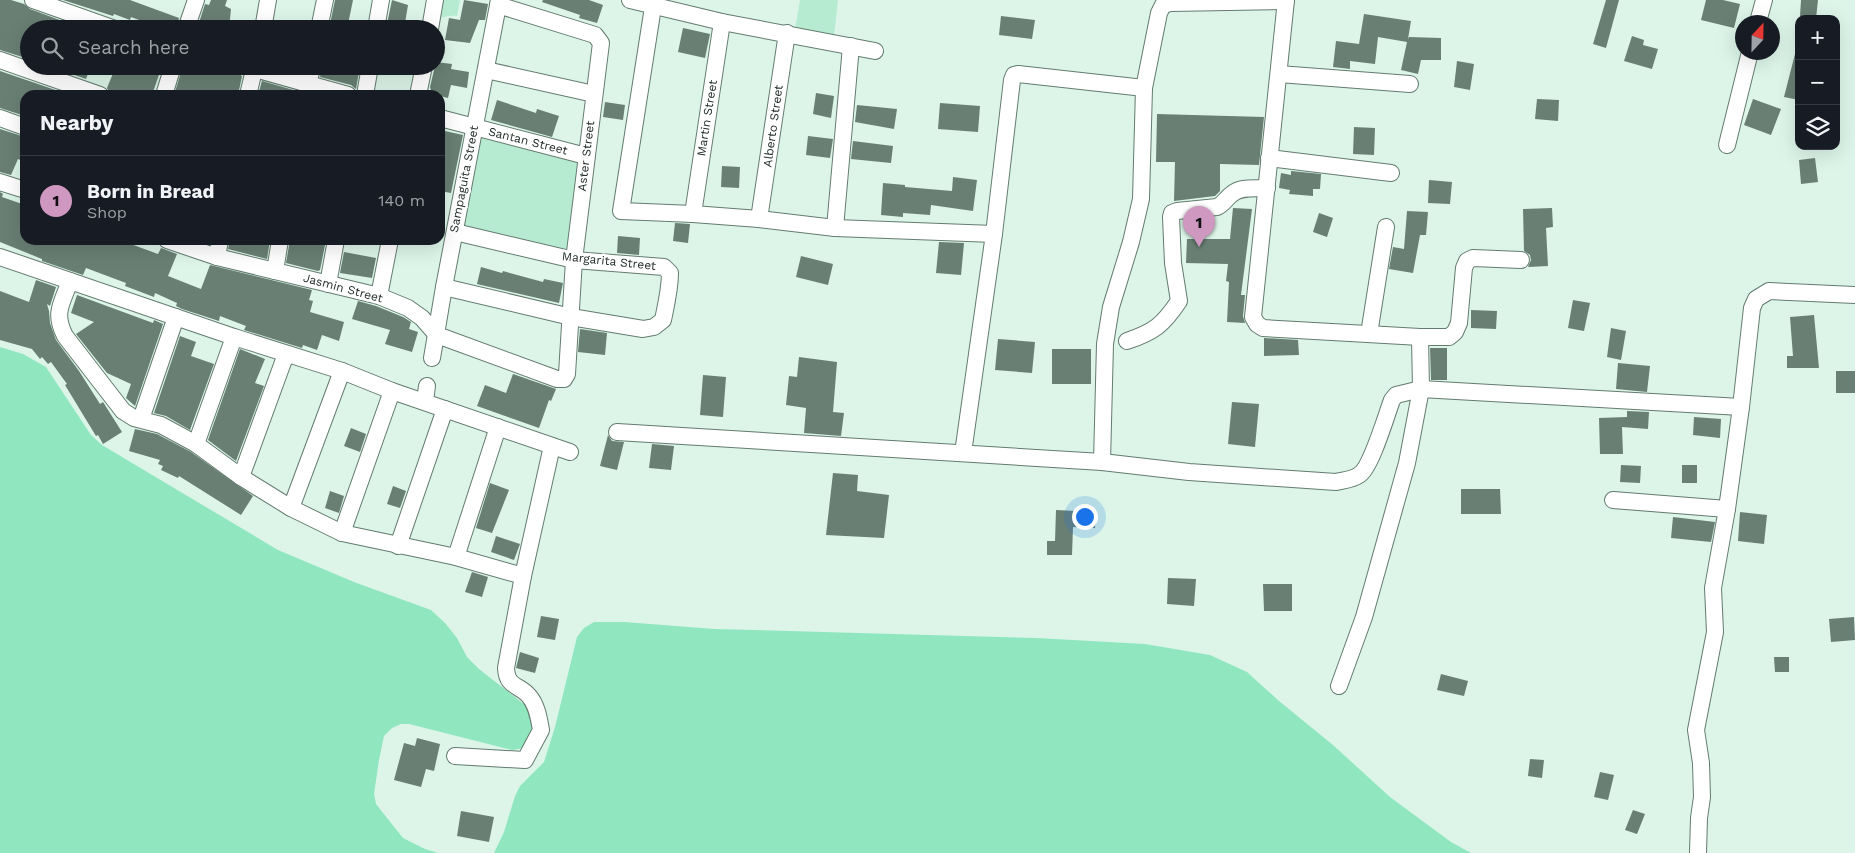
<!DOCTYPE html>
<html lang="en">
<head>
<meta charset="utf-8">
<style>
	:root { --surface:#171b24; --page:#242831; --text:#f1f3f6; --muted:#9ea1a6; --line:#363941; --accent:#ce98c0 }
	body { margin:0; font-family:"Work Sans",sans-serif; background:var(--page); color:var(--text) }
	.controls { position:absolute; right:15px; top:15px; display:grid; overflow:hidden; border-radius:10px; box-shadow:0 5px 20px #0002 }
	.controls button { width:45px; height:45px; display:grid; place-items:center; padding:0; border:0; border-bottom:1px solid var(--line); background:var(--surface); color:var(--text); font:25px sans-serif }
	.compass { position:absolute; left:1735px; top:15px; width:45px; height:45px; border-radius:50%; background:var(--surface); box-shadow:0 5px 20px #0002; rotate:22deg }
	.you { position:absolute; left:1084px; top:516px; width:18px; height:18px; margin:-12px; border:4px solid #fff; border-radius:50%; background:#1a73e8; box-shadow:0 0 0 8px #1a73e833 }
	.badge { display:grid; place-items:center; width:32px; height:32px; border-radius:50%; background:var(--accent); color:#111; font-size:16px; font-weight:700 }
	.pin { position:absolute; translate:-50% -41px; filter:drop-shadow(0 1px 2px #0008) }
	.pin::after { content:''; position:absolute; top:26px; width:18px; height:15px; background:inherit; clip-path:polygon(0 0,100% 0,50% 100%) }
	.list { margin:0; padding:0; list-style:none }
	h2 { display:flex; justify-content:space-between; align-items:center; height:65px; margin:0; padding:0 20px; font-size:21px }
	h2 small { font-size:16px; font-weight:400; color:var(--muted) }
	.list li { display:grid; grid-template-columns:32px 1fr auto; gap:15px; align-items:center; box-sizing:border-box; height:90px; padding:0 20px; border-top:1px solid var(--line) }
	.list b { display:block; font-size:19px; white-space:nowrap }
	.list p { margin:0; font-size:16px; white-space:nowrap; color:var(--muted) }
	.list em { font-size:16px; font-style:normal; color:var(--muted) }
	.icon { flex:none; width:28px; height:28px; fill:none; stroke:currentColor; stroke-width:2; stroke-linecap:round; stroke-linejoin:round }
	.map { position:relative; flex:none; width:1855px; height:853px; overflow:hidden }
	.search { position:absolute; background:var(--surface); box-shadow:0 5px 20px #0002; left:20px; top:20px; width:425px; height:55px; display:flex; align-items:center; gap:12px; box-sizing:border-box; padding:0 18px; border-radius:28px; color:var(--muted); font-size:19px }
	.panel { position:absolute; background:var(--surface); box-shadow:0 5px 20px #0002; left:20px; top:90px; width:425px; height:155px; border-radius:15px }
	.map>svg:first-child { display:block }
</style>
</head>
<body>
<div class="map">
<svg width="1855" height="853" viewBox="0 0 1855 853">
	<rect width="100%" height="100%" fill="#dcf5e8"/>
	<g fill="#b7ebd1">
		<path d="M440 0H460L457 16C450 15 445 18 437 18Z"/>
		<path d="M800 0H838L834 36 795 29Z"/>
		<path d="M479 136 578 160 567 249 462 227Z"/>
	</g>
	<g fill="#90e7bf">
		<path d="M0 347 23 354 46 367 91 435 102 445 278 550 354 582 431 610 445 623 457 638 467 657 479 669 534 712 538 728 524 748 512 750 409 724H401L392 728 384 736 379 760 374 794 376 804 403 838 425 849 438 853H0Z"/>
		<path d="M594 622H624L715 629 1037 638 1145 644 1210 655 1247 672 1279 701 1333 745 1390 797 1451 842 1471 853H494L504 832 515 796 520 786 544 762 555 727 577 637 584 628Z"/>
	</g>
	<g fill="#697f74">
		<path d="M0 0H11L24 4 30 9 81 28 29 29V59L0 50Z"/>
		<path d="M63 0H130L179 18 176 29H154L155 26 131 17 130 20 114 14 113 16Z"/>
		<path d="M211 0H227L225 6 231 9 229 29H197L205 4 209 5Z"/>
		<path d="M335 0H353L347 29H329Z"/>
		<path d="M392 0 408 5 404 29H386Z"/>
		<path d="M464 0 488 4 485 20H479L470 43 445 40 449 18 460 20Z"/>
		<path d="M543 0H589L603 5 597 23 579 18 580 15 542 2Z"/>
		<path d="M1606 0H1619L1606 48 1593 44Z"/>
		<path d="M1706 0H1723L1740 4 1734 28 1701 20Z"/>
		<path d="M1801 0H1818L1816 19 1800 16Z"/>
		<path d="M1364 14 1411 21 1408 39 1409 37 1441 38V60H1421L1418 74 1401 70 1407 42 1378 37 1375 64 1350 61V69L1333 67 1336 41 1359 44Z"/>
		<path d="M1001 16 1035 20 1032 39 999 35Z"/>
		<path d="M683 28 710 34 705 58 678 52Z"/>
		<path d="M1632 36 1644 40 1643 45 1658 49 1652 69 1624 61Z"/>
		<path d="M1795 54H1799V100L1784 97Z"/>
		<path d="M1457 61 1474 64 1470 90 1454 87Z"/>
		<path d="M436 62 452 64 451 69 469 72 467 88 451 85 448 98 432 94 430 87Z"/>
		<path d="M48 66H91L86 79Z"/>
		<path d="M116 66H162L152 95H140L129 91 127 95H110L107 88Z"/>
		<path d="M183 66 206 74 208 66H215L233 72 234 66 237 73 242 76 238 95H174Z"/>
		<path d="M282 66H302L301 71Z"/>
		<path d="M322 66H360L356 89 351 85 320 77Z"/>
		<path d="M0 71 70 95H25V116L0 108Z"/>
		<path d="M262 81 297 91V95H258Z"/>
		<path d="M816 93 834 96 831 118 813 114Z"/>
		<path d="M1537 99 1559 100 1558 121 1535 119Z"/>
		<path d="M1753 99 1781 109 1771 135 1744 125Z"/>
		<path d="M497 100 536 113 537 109 559 116 552 137 491 120Z"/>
		<path d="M605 102 625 105 623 120 603 117Z"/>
		<path d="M940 103 980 106 978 132 938 129Z"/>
		<path d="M857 105 897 109 894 129 855 122Z"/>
		<path d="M1157 114 1264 117 1259 165 1220 164V191L1215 196 1174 201 1175 162H1156Z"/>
		<path d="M1354 127 1375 128 1374 155 1353 154Z"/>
		<path d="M0 129 25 137V162L18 159 11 175 0 172Z"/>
		<path d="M440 130 463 135 451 193 440 191Z"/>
		<path d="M808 136 833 139 830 158 806 155Z"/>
		<path d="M853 141 893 146 891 163 851 159Z"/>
		<path d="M1815 158 1818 182 1801 184 1799 160Z"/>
		<path d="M722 166 740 167 739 188 721 187Z"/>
		<path d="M1291 171 1321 174 1320 189H1313V196L1289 194 1290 190 1279 188 1281 173 1291 175Z"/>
		<path d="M953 177 977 180 973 211 931 205 930 215 903 213V217L881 215 883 183 905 185V187L952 191Z"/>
		<path d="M1429 180 1452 182 1450 204 1428 203Z"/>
		<path d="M0 192 3 194 2 197 25 205V240H129L128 243 158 254 161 248 177 254 168 276 201 289 210 265 312 290 309 300 313 301 310 312 344 322 339 341 322 335 317 350 303 345 302 348 244 330 246 326 220 316 219 321 182 309 176 306 177 303 155 293 154 297 125 286 126 283 86 268 83 275 42 261V259L0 242Z"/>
		<path d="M1233 208 1252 209 1241 295H1245L1243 316 1245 323 1227 322 1229 282 1226 281 1228 264 1186 263 1187 239H1230Z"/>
		<path d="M1552 208 1553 227 1546 228 1548 266 1528 267 1531 260 1530 255 1524 251 1523 209Z"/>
		<path d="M1407 211 1428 212 1426 235H1420L1413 273 1389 269 1393 247 1404 249Z"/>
		<path d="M1319 213 1333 218 1327 237 1313 232Z"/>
		<path d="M675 223 690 224 688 243 673 241Z"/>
		<path d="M618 236 640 238 639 255 617 253Z"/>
		<path d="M230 240H270L267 259 228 249Z"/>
		<path d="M290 240 309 243V240H326L320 270 318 271 286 263Z"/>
		<path d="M939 242 964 243 961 275 936 273Z"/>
		<path d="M344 252 376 258 372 278 340 273Z"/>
		<path d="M801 256 833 264 828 285 796 277Z"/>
		<path d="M481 267 502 273 503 271 543 282 544 279 563 283 559 303 477 284Z"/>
		<path d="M36 280 56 287 50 306 47 304 49 311 50 323 56 340 79 371 100 404 103 402 122 432 103 444 98 435 96 436 65 385 67 384 51 362 48 364 42 357 40 359 32 349 0 340V291L29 302Z"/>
		<path d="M77 295 153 323 154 320 163 324 135 406 126 398 131 384 107 373 76 334 94 322 71 313Z"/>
		<path d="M1573 300 1590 303 1584 331 1568 328Z"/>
		<path d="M358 301 376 306 403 317 411 322 409 329 418 332 412 352 385 344 390 330 352 319Z"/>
		<path d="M1471 310 1497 311 1496 329 1471 328Z"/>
		<path d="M1814 315 1819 368H1787V356H1793L1790 317Z"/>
		<path d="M1611 328 1626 331 1621 360 1607 357Z"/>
		<path d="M580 329 607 333 605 355 578 352Z"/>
		<path d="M180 336 196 342 191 356 214 364 190 430 166 416 154 413Z"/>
		<path d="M1264 338 1298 340 1299 355 1264 356Z"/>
		<path d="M998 339 1035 342 1032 373 995 370Z"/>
		<path d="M1430 348H1447V380H1431Z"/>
		<path d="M240 349 265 359 255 383 264 386 236 461 208 440Z"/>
		<rect x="1052" y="349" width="39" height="35"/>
		<path d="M799 357 837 362 833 412 844 413 841 436 804 433 806 408 786 405 789 376 797 377Z"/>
		<path d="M1618 363 1650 366 1647 392 1616 389Z"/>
		<rect x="1836" y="371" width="19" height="22"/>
		<path d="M513 374 556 389 551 401 549 400 539 428 477 406 485 385 506 393Z"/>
		<path d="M703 375 726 377 723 417 700 415Z"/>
		<path d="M1232 402 1259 404 1255 447 1228 444Z"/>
		<path d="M1627 411 1649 412 1648 429 1622 427 1623 454H1600L1599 418 1627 417Z"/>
		<path d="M1694 417 1721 419 1720 438 1693 435Z"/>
		<path d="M351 428 366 434 360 452 344 446Z"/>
		<path d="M135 429 157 434 191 452 253 496 241 515 179 476 178 478 161 470 163 466 158 464 160 460 129 451Z"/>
		<path d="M608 435 612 441 624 442 617 470 600 466Z"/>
		<path d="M652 444 674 446 671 470 649 468Z"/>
		<path d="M1621 465 1641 466 1640 483 1620 482Z"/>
		<rect x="1682" y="465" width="15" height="18"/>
		<path d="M833 473 858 475 857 491 889 495 884 538 826 535Z"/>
		<path d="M490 483 509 490 492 533 476 528Z"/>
		<path d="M393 486 406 491 400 508 387 504Z"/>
		<path d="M1461 489H1500L1501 514H1461Z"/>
		<path d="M330 491 344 496 339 513 325 508Z"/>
		<path d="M1056 510 1096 512 1095 528 1073 527 1072 555H1047V541H1055Z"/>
		<path d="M1740 512 1767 515 1764 544 1738 541Z"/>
		<path d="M1673 517 1715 522 1711 542 1671 538Z"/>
		<path d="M496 536 520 544 514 560 491 552Z"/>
		<path d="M472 572 488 577 482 597 465 592Z"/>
		<path d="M1168 578 1196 579 1194 606 1167 604Z"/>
		<path d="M1263 584H1292V611H1264Z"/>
		<path d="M541 616 559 619 555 640 537 637Z"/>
		<path d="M1854 617 1855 640 1831 642 1829 619Z"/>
		<path d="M520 652 539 658 535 673 516 668Z"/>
		<path d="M1774 657H1789V672H1775Z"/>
		<path d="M1441 674 1468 681 1464 696 1437 690Z"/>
		<path d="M417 738 440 744 434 771 426 769 421 787 394 780 404 743 415 746Z"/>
		<path d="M1530 759 1544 760 1542 778 1528 776Z"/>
		<path d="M1600 772 1614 775 1608 800 1594 797Z"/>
		<path d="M1633 810 1645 814 1637 834 1625 830Z"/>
		<path d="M461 811 494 817 489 842 457 836Z"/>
	</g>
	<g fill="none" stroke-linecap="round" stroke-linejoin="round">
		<g stroke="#647b6f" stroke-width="18">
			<g id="minor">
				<path d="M33 0 115 29"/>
				<path d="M630 0 722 22 875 51"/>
				<path d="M1286 0 1253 317 1257 324 1263 328 1420 337H1449L1455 332 1459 323 1464 268 1467 261 1473 258 1521 260"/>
				<path d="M653 7 621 211 693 214 759 219 835 228 994 234"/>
				<path d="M1758 22 1764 0"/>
				<path d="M186 29 196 0"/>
				<path d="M263 29 268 0"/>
				<path d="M319 29 325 0"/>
				<path d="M376 29 381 0"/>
				<path d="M430 29 435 0"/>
				<path d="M0 60 100 95"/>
				<path d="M244 66 348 95"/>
				<path d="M486 70 594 94"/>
				<path d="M1279 74 1410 84"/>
				<path d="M307 93 312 66"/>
				<path d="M164 95 173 66"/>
				<path d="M248 95 255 66"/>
				<path d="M365 95 370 66"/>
				<path d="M418 95 424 66"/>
				<path d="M0 118 25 127"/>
				<path d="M440 118 586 156"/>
				<path d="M1727 145 1750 52"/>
				<path d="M1269 158 1391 173"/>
				<path d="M0 182 25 190"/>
				<path d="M693 214 722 22"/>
				<path d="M759 219 787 33"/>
				<path d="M835 228 851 46"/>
				<path d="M167 240 217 257 379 296 408 308 422 318 437 335 557 379H564L567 374 574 260 601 43 595 35 498 5"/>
				<path d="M0 257 234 337 342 371 392 391 570 452"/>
				<path d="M217 257 220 240"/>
				<path d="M275 271 280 240"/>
				<path d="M70 281C62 303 53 313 65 336L123 411 134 418 161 425 196 444 241 477 291 508 342 533 456 557 523 576"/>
				<path d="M328 284 336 240"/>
				<path d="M444 287 571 317 643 329 654 327 663 320C666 305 670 289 670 273L664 267 574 260 455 232"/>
				<path d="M379 296 390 240"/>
				<path d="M1369 334 1386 227"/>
				<path d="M1127 341C1154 332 1163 325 1179 301L1173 263 1171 217 1172 213 1177 211 1217 207C1224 204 1226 198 1232 194 1241 186 1255 189 1267 188"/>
				<path d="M432 358 444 287 499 0"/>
				<path d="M425 401 427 386"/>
				<path d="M141 419 176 317"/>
				<path d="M617 432 1102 462 1189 472 1336 482C1344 480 1352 480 1359 475 1371 468 1386 416 1392 400L1396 395 1421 389 1741 407"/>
				<path d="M196 444 234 337"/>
				<path d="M963 453 994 234 1012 80 1014 75 1018 74 1144 88"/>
				<path d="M1102 462 1105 344 1111 307 1131 242 1141 199 1144 88 1159 13 1163 5 1170 3 1286 1"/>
				<path d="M241 477 286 354"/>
				<path d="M1613 500 1727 509 1741 407 1752 308 1756 299 1769 291 1855 295"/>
				<path d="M291 508 342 371"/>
				<path d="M342 533 392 391"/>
				<path d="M398 546 445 409"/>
				<path d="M456 557 498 427"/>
				<path d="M1339 686 1364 617 1407 463 1421 389 1420 337"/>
				<path d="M455 756 525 760 541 730C539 719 537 705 529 696 519 684 507 688 506 668L523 576 552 446"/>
				<path d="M1698 853 1699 818 1702 797 1701 763 1696 730 1715 632 1713 588 1727 509"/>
			</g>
		</g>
		<use href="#minor" stroke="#fff" stroke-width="16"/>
	</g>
	<g text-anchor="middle" stroke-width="5" stroke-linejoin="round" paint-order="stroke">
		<g font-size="12" fill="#242e29" stroke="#fff">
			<text transform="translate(707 118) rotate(-81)" y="4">Martin Street</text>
			<text transform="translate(773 126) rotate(-82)" y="4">Alberto Street</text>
			<text transform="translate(528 141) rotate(14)" y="4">Santan Street</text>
			<text transform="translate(586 156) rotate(-83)" y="4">Aster Street</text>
			<text transform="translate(464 179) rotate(-79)" y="4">Sampaguita Street</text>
			<text transform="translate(609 261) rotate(6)" y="4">Margarita Street</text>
			<text transform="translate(343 288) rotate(15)" y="4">Jasmin Street</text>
		</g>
	</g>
</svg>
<div class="controls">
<button>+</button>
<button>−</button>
<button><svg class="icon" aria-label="layers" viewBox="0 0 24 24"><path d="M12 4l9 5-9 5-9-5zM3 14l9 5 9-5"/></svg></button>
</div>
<svg class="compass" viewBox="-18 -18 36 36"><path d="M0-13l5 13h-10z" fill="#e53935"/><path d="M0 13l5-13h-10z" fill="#9ea1a6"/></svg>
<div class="you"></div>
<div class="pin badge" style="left:1199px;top:247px">1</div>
<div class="search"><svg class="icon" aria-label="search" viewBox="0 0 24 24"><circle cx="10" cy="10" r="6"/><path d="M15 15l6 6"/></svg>Search here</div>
<section class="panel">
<h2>Nearby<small></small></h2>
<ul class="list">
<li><span class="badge">1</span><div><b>Born in Bread</b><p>Shop</p></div><em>140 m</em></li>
</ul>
</section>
</div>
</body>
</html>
